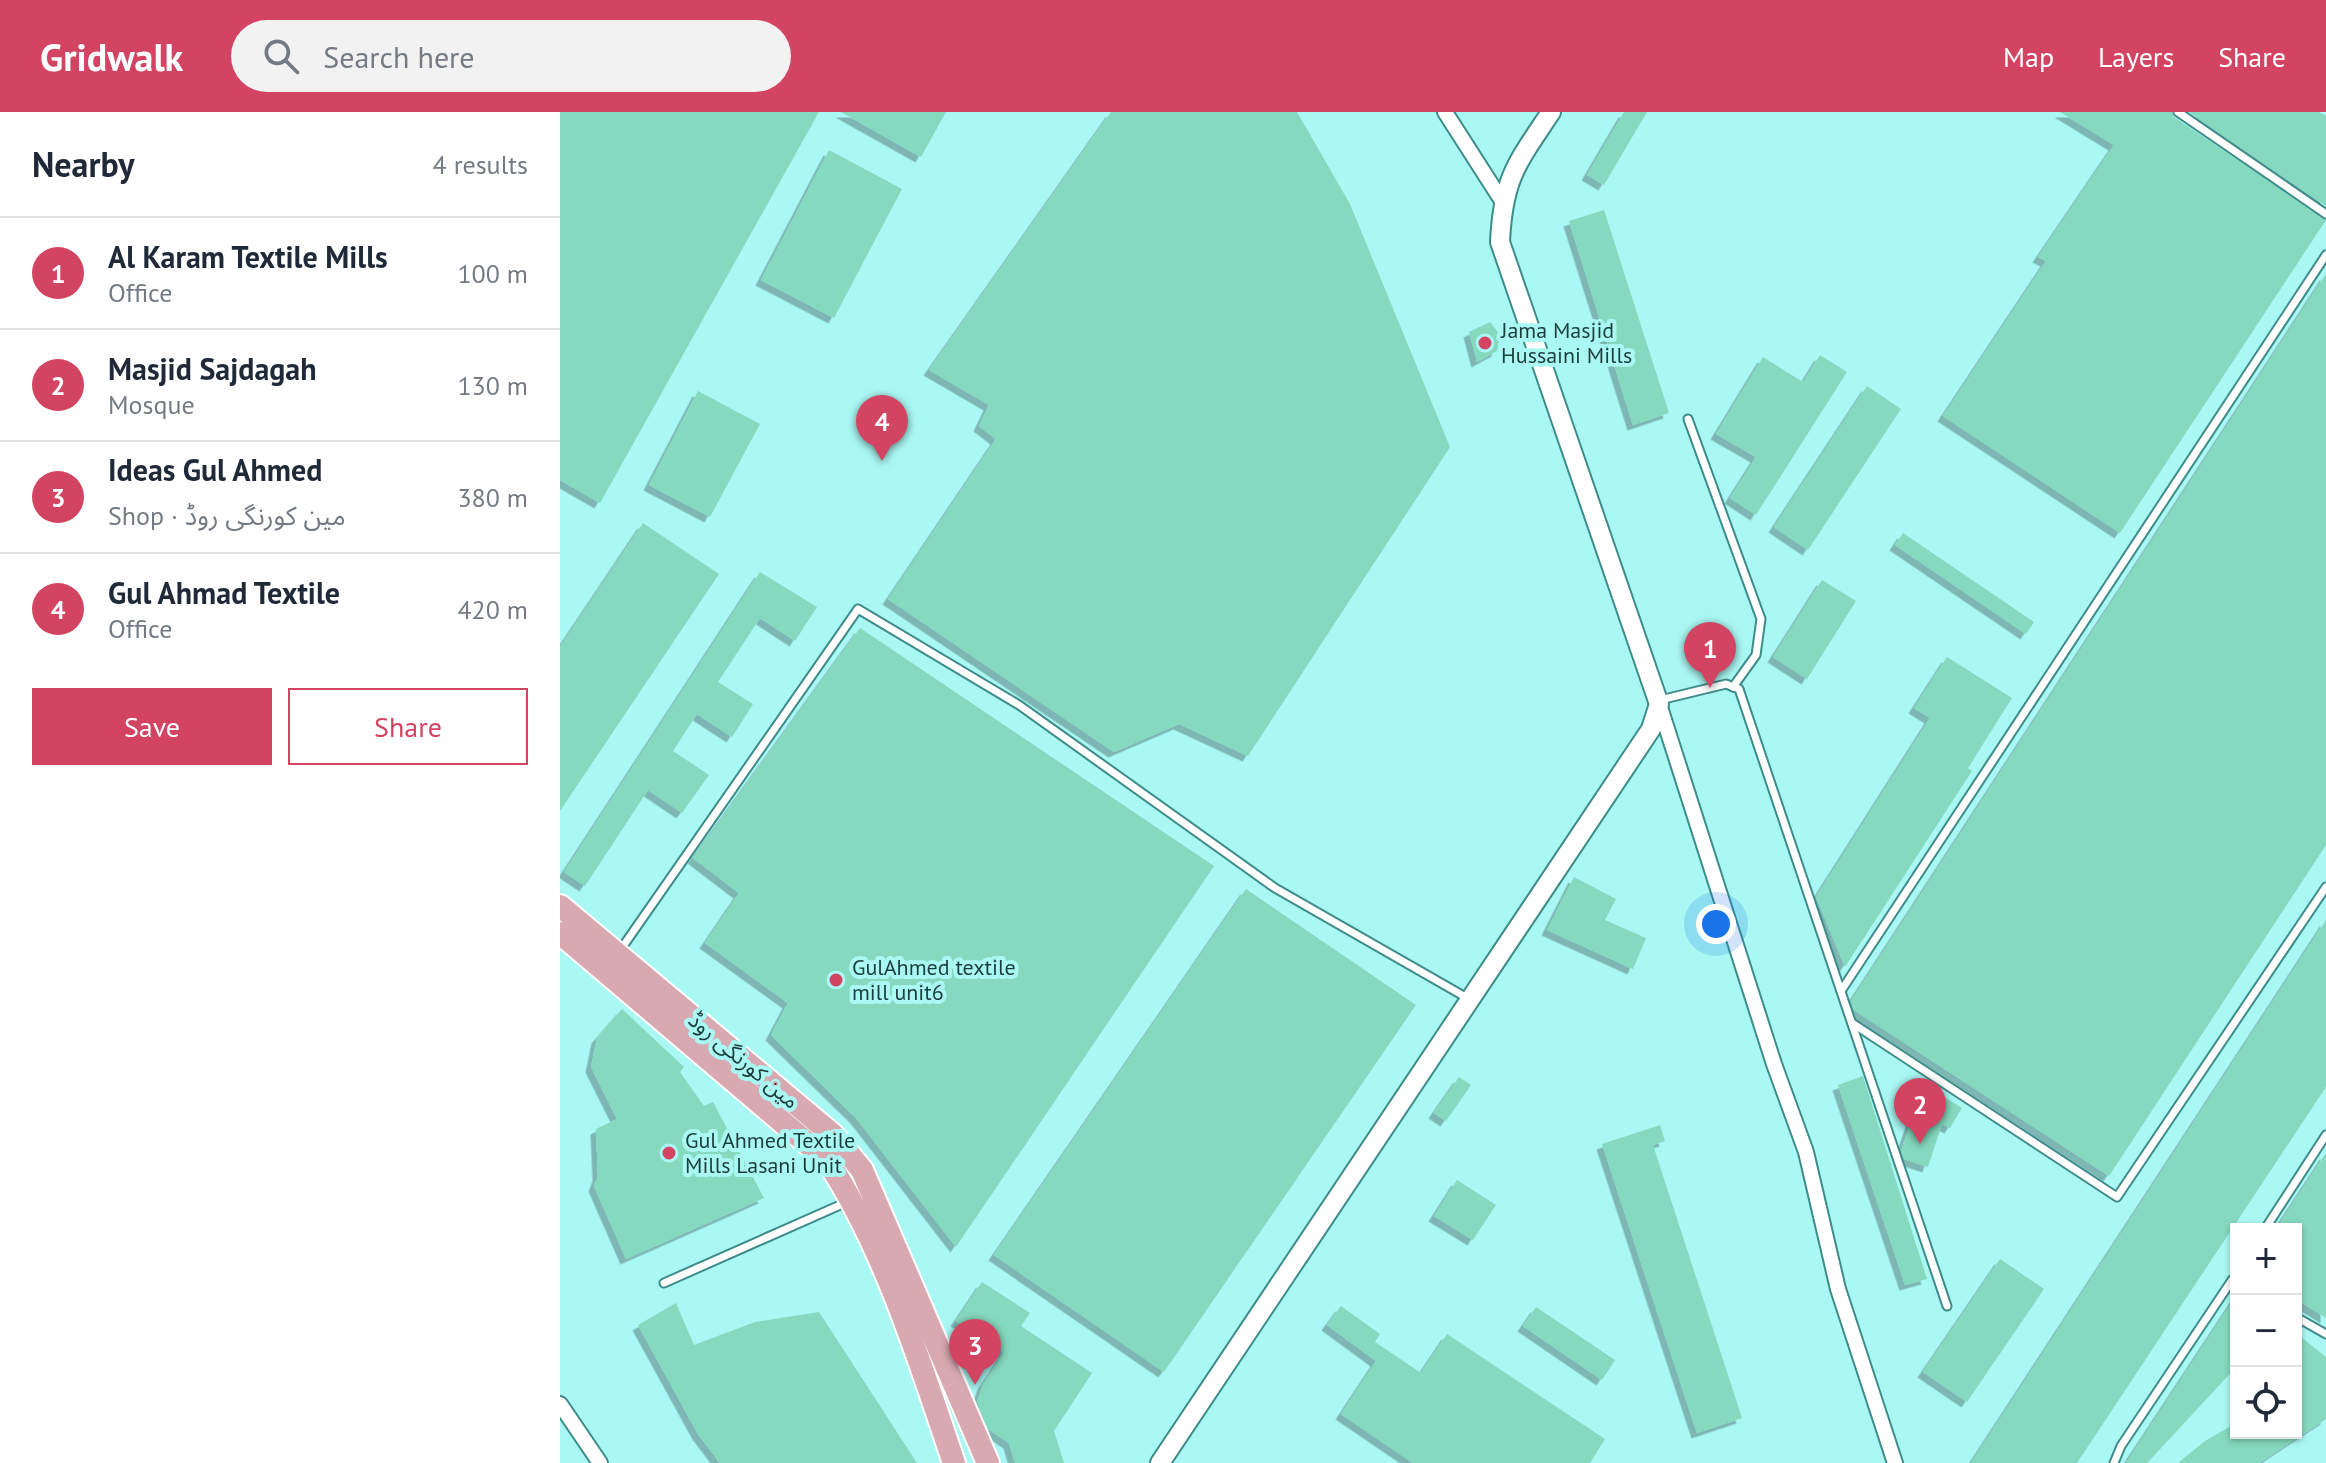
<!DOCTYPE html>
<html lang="en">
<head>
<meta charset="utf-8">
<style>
	:root { --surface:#fff; --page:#f2f2f3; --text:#1f2937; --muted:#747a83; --line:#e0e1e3; --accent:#d34362 }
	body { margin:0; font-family:"PT Sans","Noto Sans Arabic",sans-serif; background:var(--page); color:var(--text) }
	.controls { position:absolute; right:24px; bottom:24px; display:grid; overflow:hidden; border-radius:0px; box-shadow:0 2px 6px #0004 }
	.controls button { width:72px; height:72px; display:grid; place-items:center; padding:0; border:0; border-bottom:2px solid var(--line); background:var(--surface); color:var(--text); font:40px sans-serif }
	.you { position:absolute; left:1156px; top:812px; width:28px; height:28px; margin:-20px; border:6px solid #fff; border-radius:50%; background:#1a73e8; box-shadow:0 0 0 12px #1a73e833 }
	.badge { display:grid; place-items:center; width:52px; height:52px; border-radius:50%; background:var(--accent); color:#fff; font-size:26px; font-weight:700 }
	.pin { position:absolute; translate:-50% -66px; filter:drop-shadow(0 2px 4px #0008) }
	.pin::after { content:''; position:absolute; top:42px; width:28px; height:24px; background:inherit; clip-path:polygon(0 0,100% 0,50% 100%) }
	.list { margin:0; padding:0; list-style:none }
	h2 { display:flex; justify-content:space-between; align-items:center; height:104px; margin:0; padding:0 32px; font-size:34px }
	h2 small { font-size:26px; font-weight:400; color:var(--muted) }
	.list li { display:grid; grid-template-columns:52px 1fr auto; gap:24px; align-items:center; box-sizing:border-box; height:112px; padding:0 32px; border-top:2px solid var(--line) }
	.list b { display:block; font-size:30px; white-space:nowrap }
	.list p { margin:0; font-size:26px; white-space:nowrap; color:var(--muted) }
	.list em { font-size:26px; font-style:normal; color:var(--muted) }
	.actions { display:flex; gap:16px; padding:24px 32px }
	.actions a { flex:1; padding:18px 0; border:2px solid var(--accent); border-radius:0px; text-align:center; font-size:28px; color:var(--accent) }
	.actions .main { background:var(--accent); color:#fff }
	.icon { flex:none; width:44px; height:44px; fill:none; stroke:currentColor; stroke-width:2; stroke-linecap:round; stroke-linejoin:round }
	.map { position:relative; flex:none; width:1766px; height:1351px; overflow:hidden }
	header { display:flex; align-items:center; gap:48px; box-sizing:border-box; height:112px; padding:0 40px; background:var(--accent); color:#fff }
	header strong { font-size:38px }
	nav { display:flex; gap:44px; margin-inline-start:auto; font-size:28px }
	.search { width:560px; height:72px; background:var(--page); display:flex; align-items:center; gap:20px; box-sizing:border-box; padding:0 28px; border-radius:44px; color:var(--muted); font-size:30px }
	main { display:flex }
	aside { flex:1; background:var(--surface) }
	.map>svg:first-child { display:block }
</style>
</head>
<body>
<header>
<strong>Gridwalk</strong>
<div class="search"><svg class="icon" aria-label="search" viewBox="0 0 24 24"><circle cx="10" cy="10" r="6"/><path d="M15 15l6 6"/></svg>Search here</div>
<nav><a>Map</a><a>Layers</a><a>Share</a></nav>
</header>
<main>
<aside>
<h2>Nearby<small>4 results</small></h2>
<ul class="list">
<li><span class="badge">1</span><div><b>Al Karam Textile Mills</b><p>Office</p></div><em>100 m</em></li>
<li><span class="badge">2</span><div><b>Masjid Sajdagah</b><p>Mosque</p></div><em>130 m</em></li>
<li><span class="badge">3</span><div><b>Ideas Gul Ahmed</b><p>Shop · مین کورنگی روڈ</p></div><em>380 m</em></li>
<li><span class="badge">4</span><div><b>Gul Ahmad Textile</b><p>Office</p></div><em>420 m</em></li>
</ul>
<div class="actions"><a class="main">Save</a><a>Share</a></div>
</aside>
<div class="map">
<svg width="1766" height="1351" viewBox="0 0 1766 1351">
	<defs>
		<filter id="shadow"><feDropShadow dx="-5.5" dy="5.5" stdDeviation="0" flood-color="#0004"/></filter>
	</defs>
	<rect width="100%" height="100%" fill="#aaf8f4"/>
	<g fill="#85d9be" filter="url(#shadow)">
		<path d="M0 0H259L40 391 0 368Z"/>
		<path d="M281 0H386L361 45Z"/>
		<path d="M551 0H737L790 92 890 335 688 644 619 612 554 640 328 487 436 327 419 314 429 293 369 258Z"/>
		<path d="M1064 0H1087L1044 73 1027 63Z"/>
		<path d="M1500 0H1612L1614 5 1766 108 1560 421 1383 304 1486 149 1478 145 1554 33Z"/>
		<path d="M1629 0H1759L1766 4V94Z"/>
		<path d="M269 38 342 77 274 206 201 168Z"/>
		<path d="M1044 98 1109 301 1073 313 1009 109Z"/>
		<path d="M1766 162V733L1549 1064 1294 898 1291 889Z"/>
		<path d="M930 210 940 223 937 239 917 250 909 220Z"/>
		<path d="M1260 243 1287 260 1196 403 1170 386 1196 345 1156 322 1203 245 1243 270Z"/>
		<path d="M1307 274 1341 297 1248 438 1214 415Z"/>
		<path d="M138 279 200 312 150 405 89 373Z"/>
		<path d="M83 411 159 462 0 699V535Z"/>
		<path d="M1343 421 1474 510 1466 522 1335 433Z"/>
		<path d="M200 460 257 495 235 529 200 506 158 570 193 592 172 625 137 602 113 639 149 663 122 701 88 678 25 774 4 760Z"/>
		<path d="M1262 468 1296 489 1247 567 1213 545Z"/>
		<path d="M300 516 654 754 396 1135 296 1006 211 923 228 891 145 831 179 781 133 746Z"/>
		<path d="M1387 545 1452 586 1408 656 1412 659 1285 855 1256 785 1370 606 1354 596Z"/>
		<path d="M1014 765 1056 787 1045 808 1086 826 1073 857 987 818Z"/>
		<path d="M686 777 856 893 604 1260 434 1143Z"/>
		<path d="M1766 808V975L1517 1351H1411Z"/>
		<path d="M62 897 124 955 120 960 144 994 153 990 204 1086 66 1147 34 1074 38 1064 36 1017 57 1007 31 955 37 926Z"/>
		<path d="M1303 964 1367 1167 1345 1173 1278 973Z"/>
		<path d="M899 965 911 973 886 1009 874 1001Z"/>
		<path d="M1353 966 1402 996 1390 1016 1382 1012 1368 1055 1344 1047 1341 1039 1356 995 1341 986Z"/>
		<path d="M1100 1013 1105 1029 1093 1033 1182 1306 1137 1321 1042 1032Z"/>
		<path d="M1766 1041V1206L1736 1187V1117H1716Z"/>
		<path d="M897 1068 936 1093 913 1128 874 1104Z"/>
		<path d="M1440 1147 1484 1177 1407 1290 1363 1260Z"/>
		<path d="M422 1170 470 1201 461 1214 532 1261 494 1319 504 1351H455L449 1331 428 1317 417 1290 423 1272 444 1240 396 1209Z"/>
		<path d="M1676 1184V1255L1587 1351H1566Z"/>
		<path d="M116 1191 134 1233 195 1210 259 1200 357 1351H160L138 1322 78 1213Z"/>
		<path d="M781 1194 820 1222 815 1230 861 1261 887 1222 1045 1327 1030 1351H853L781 1302 816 1249 767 1213Z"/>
		<path d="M976 1195 1055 1248 1042 1268 963 1214Z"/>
		<path d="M1736 1221 1766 1245V1307L1699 1351H1618L1645 1329 1676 1311V1321H1736Z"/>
	</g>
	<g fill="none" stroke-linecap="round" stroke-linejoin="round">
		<g stroke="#3e8c89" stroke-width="11">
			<g id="service">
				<path d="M1618 0 1766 102"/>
				<path d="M1128 307 1201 507 1196 543 1173 575"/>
				<path d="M1100 588 1166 572 1179 577 1387 1194"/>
				<path d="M59 840 298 497 459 593 715 776 909 887"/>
				<path d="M1281 879 1766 143"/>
				<path d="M1292 911 1557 1085 1766 775"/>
				<path d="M1705 1117 1766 1023"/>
				<path d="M104 1171 287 1090"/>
				<path d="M1736 1205 1766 1222"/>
				<path d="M1554 1351 1561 1334 1672 1168"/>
			</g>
		</g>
		<g stroke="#3e8c89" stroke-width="18">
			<g id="minor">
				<path d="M885 0 942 89"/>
				<path d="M1099 592 1214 952 1246 1040 1278 1177 1335 1351"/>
				<path d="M0 1292 40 1351"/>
			</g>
		</g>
		<g stroke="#3e8c89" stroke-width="22">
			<path id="tertiary" d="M600 1351 1091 617 1099 592 940 130C943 66 957 51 991 0"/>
		</g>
		<g stroke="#fff" stroke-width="26">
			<g id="primary">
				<path d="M0 794 273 1023 302 1058 428 1351"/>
				<path d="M0 821 267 1048C326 1139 359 1248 394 1351"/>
			</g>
		</g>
		<use href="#service" stroke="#fff" stroke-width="7"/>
		<use href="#minor" stroke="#fff" stroke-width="14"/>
		<use href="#tertiary" stroke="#fff" stroke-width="18"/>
		<use href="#primary" stroke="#d8a9b0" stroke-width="22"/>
	</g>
	<g fill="#d34362" stroke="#aaf8f4" stroke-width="3">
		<circle cx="925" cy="231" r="8"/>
		<circle cx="276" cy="868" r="8"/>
		<circle cx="109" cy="1041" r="8"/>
	</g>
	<g text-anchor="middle" stroke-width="8" stroke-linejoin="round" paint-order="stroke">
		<g font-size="22" fill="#1c3d3b" stroke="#aaf8f4" text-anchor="start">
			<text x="941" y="226">Jama Masjid<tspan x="941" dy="25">Hussaini Mills</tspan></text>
			<text x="292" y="863">GulAhmed textile<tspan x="292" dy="25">mill unit6</tspan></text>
			<text x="125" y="1036">Gul Ahmed Textile<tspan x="125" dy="25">Mills Lasani Unit</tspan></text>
		</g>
		<g font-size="22" fill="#1c3d3b" stroke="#aaf8f4">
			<text transform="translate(184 948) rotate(40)" y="8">مین کورنگی روڈ</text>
		</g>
	</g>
</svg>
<div class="controls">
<button>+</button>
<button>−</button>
<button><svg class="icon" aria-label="locate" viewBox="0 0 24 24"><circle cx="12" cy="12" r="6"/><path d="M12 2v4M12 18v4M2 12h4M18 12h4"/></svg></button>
</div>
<div class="you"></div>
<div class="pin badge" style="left:1150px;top:576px">1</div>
<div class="pin badge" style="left:1360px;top:1032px">2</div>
<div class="pin badge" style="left:415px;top:1273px">3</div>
<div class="pin badge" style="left:322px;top:349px">4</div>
</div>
</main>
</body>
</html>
